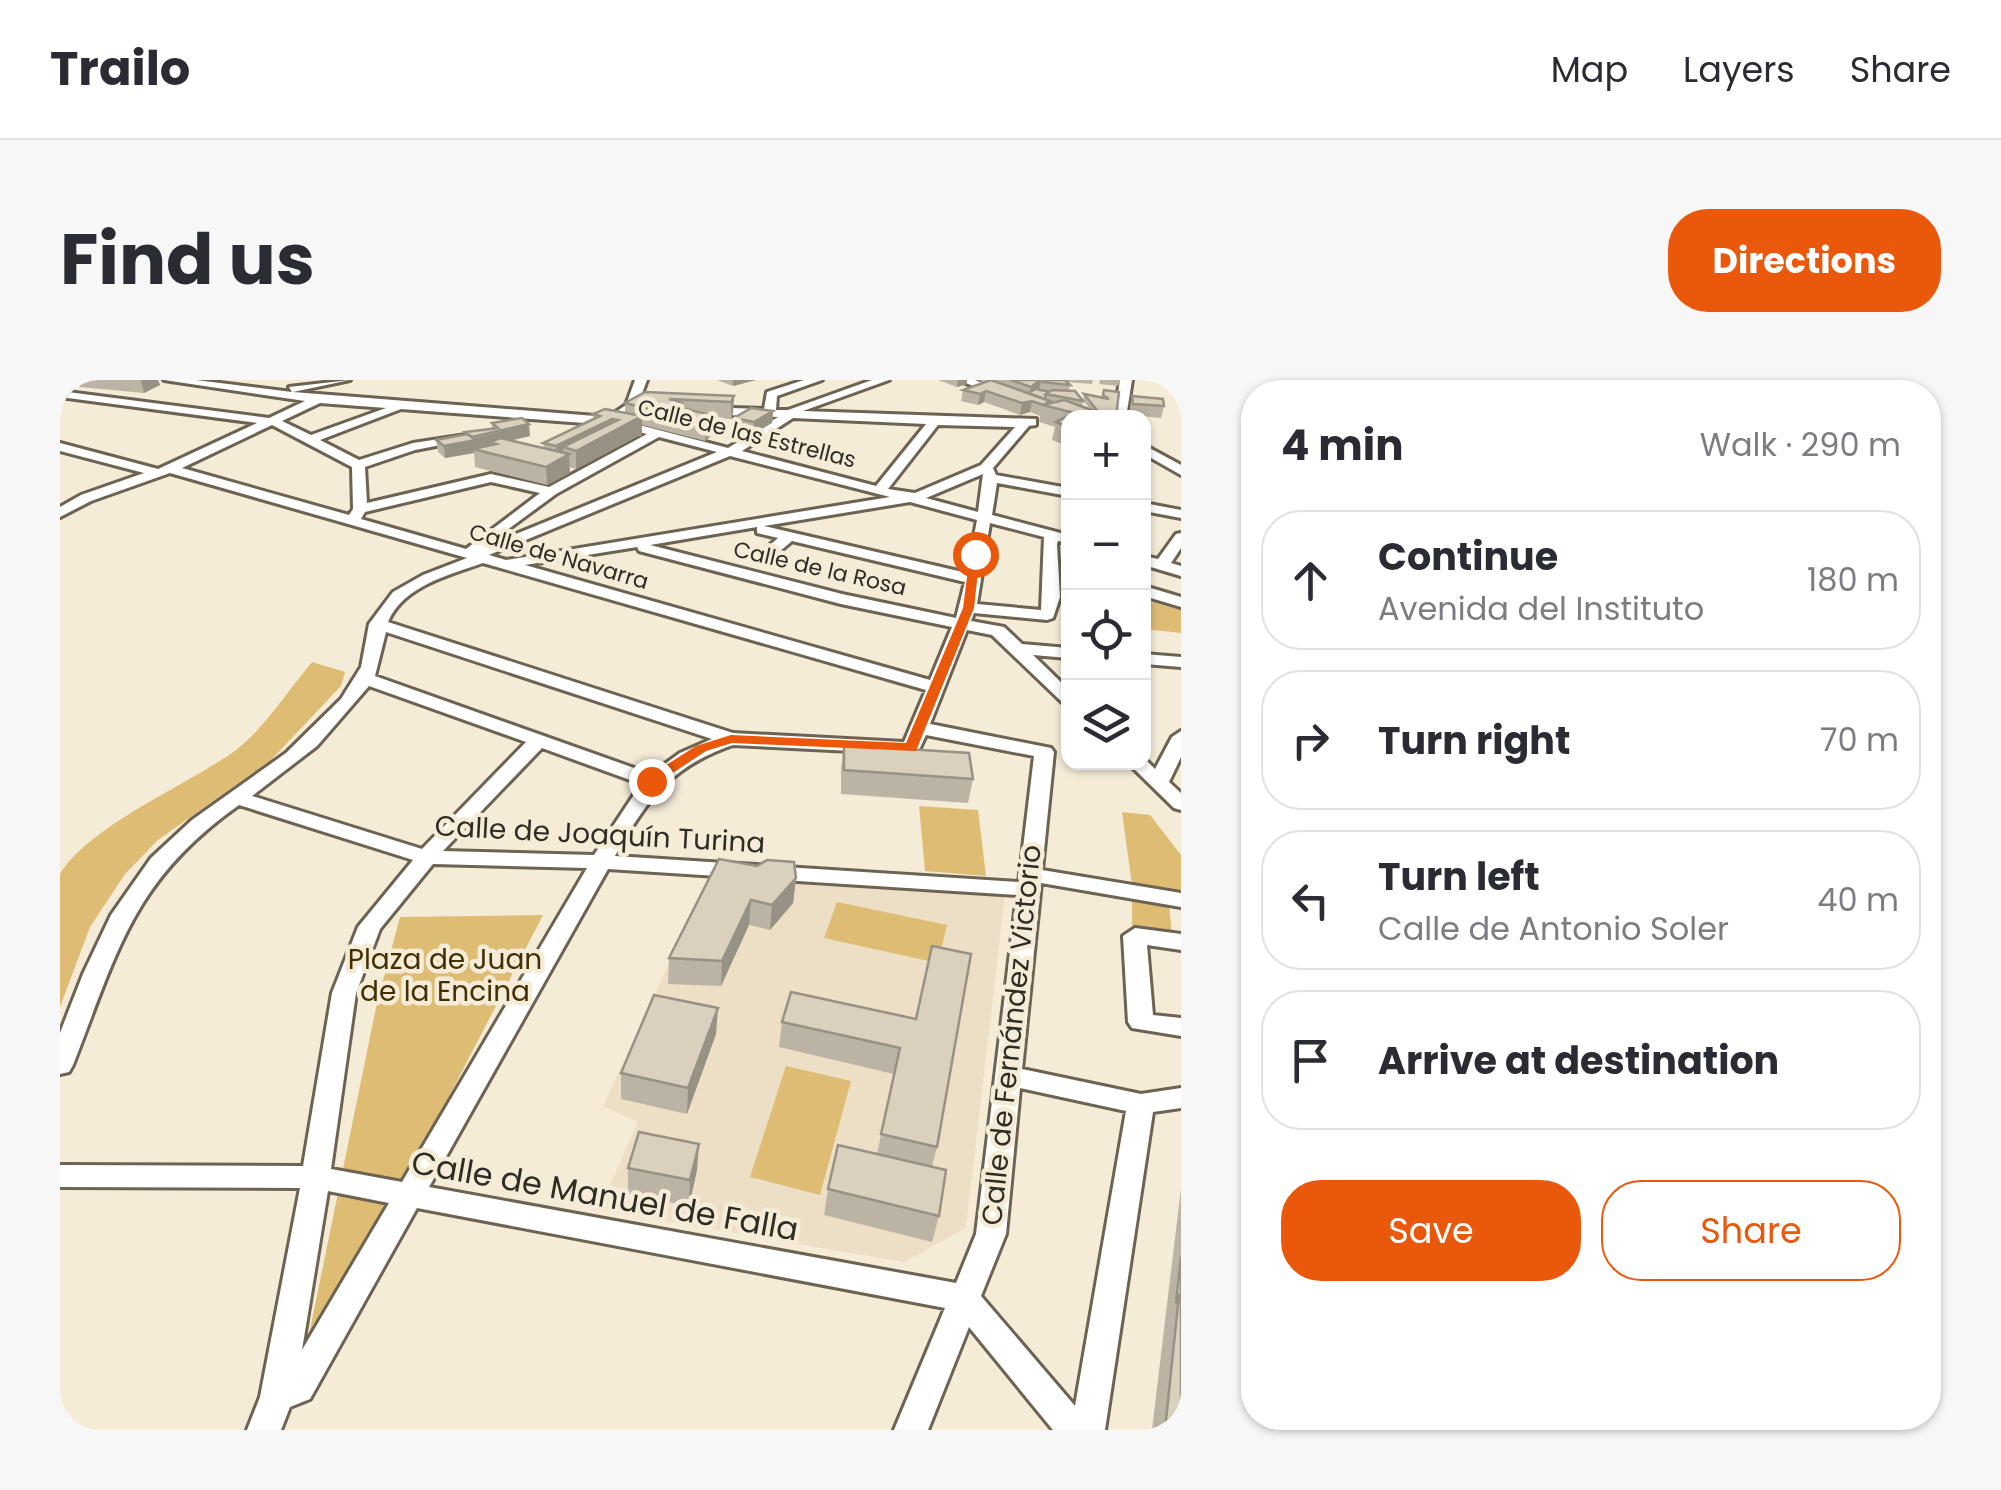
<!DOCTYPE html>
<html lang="en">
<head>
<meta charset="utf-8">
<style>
	:root { --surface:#fff; --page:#f7f7f7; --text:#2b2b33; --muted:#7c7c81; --line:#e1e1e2; --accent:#ea580c }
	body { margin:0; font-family:Poppins,sans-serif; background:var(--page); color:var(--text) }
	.controls { position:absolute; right:30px; top:30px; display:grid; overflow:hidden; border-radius:20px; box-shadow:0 2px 8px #0004 }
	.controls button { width:90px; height:90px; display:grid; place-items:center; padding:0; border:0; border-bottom:2px solid var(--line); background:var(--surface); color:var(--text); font:50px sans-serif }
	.stop { position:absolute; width:30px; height:30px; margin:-22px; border:8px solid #ea580c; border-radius:50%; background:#fff }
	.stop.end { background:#ea580c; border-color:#fff; box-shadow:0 2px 10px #0008 }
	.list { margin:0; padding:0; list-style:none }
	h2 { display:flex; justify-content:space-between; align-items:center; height:130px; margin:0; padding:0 40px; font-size:42px }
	h2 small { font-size:32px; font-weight:400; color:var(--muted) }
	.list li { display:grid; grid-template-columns:65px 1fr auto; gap:30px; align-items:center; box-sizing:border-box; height:140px; margin:0 20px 20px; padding:0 20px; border:2px solid var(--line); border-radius:40px }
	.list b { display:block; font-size:38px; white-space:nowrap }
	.list p { margin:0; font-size:32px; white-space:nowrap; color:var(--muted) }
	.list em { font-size:32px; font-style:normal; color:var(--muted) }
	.actions { display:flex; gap:20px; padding:30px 40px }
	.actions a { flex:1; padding:22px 0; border:2px solid var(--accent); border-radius:40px; text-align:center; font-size:35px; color:var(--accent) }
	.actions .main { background:var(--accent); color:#fff }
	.icon { flex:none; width:55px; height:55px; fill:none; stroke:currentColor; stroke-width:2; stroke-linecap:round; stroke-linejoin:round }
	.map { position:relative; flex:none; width:1121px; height:1050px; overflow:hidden; border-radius:40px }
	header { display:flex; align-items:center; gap:60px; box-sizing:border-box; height:140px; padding:0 50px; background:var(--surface); border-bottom:2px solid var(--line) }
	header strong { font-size:48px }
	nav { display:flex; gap:55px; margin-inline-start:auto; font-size:35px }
	.intro { display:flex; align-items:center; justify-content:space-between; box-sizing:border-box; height:240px; padding:0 60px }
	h1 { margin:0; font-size:70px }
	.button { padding:25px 45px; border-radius:40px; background:var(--accent); color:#fff; font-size:35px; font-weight:700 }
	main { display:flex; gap:60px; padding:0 60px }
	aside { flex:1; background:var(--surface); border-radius:40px; box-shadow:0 2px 8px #0004 }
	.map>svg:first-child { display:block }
</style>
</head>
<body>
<header>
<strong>Trailo</strong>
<nav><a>Map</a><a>Layers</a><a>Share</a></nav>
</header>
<div class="intro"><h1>Find us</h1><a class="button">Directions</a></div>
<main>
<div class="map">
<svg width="1121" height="1050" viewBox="0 0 1121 1050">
	<rect width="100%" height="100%" fill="#f5ecd8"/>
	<path fill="#ecdfc5" d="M649 497 945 514 906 848 844 882 539 830 578 742 543 726Z"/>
	<g fill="#debc74">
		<path d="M1084 220 1121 230V253L1084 249Z"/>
		<path d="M252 282 285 292 281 306 211 380 98 460 65 494 30 547 0 627V494C30 445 128 405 176 370 202 351 230 308 252 282Z"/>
		<path d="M859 426 918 430 926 496 865 491Z"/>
		<path d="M1062 432 1090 435 1121 475V514H1108L1112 555 1072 551V505Z"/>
		<path d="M777 522 887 545 878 583 764 558Z"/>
		<path d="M483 535 238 1008 317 623 340 537Z"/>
		<path d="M726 686 791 701 760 815 690 797Z"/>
	</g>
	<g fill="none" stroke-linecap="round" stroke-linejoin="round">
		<g stroke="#6c6353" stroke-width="6">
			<g id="minor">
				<path d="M104 0H136L232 12 229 7 290 0 233 12 548 37 566 25 575 0H587L577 27 560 40 668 68 718 37 644 34 640 33V27L704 29 707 12 744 0H762L717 16 716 30H728L812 0H829L743 31 976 39V45L969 46 933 88 936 95 1008 108V116L937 103 932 135 1008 155V163L998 161 997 164 1000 217 993 238 987 240 914 233 911 241 944 247 962 264 1008 268V278L973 275 1008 309V323L1002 322 932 255 907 250 870 344 991 368 994 372 982 490 1121 513V527L981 503 962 689 1081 714 1121 708V728L1093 732 1045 1050H993L909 947 868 1050H834L885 928 357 828 250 1019 230 1027 221 1050H187L200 1017 240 808 0 807V785L243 786 272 613 298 547 353 480 179 425C73 500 58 570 13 685L9 692 0 694V653L23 594 51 535 91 478 132 440 226 373 281 319 301 287 309 244 333 212 363 195 407 178 110 93 31 121 0 137V127L21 115 84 93 0 71V63L98 89 197 43 0 17V11L209 38 245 21ZM260 23 326 28 251 55 222 41ZM341 29 550 45 587 54 489 107 431 94 307 123 305 87 355 70 412 59 406 55 353 63 299 80 260 60ZM733 38 866 44 816 106 682 71ZM212 45 292 87 293 129 289 135 122 88ZM878 45 955 47 921 85 855 113 828 109ZM599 57 657 72 424 167 496 114ZM670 76 830 117 446 180 429 175ZM923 94 918 132 866 118ZM431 102 480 113 406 169 301 139 305 132ZM850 122 917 140 907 193 704 146ZM930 143 984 157 981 230 917 224ZM697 147V153L718 158 703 171V177H713L732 161 905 202 896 238 782 214 590 165ZM577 167 579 171 781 224 892 247 870 300 465 185ZM423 183 866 310 844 362 673 353 328 242C343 206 389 195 423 183ZM326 252 652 359 620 373 591 394 315 296ZM309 306 466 362 362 469 192 416 257 366ZM866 355 974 376 959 502 555 476C587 420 609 387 673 365L851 374 858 372ZM482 368 581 404 534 475 383 471ZM373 484 527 488 342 802 271 789 296 613 320 549ZM548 489 957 515 916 854 896 903 369 807ZM960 708 1066 731 1015 1026 921 916 946 854ZM268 811 329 823 242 970Z"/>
				<path d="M898 0H915L951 15 941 17Z"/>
				<path d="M1060 0H1072L1066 38H1054Z"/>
				<path d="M1084 65 1121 85V95L1084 74Z"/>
				<path d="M1084 123 1121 130V138L1084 131Z"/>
				<path d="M1121 153V168L1111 183 1121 186V196L1084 185V176L1098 179 1116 154Z"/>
				<path d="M1084 206 1121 217V227L1084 216Z"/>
				<path d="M1084 274 1121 277V287L1084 284Z"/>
				<path d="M1121 351V377L1109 402 1121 413V430L1114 428 1067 382H1084V378L1095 389 1112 357Z"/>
				<path d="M1075 548 1121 554V570L1087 565 1093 635 1121 638V656L1072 648 1068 642 1063 556Z"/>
			</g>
		</g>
		<use href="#minor" fill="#fff" fill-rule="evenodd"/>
	</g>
	<g fill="#bbb3a3">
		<path d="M18 0H98L100 5 84 13 20 7Z"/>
		<path d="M657 0H696L673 6Z"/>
		<path d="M878 0H907V4L897 7Z"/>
		<path d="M918 0H1033L1032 4 1007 2 1010 5 1009 10 1023 21 1022 26 1031 30 1023 20 1024 14 1043 18 1044 10 1056 38H1008V64L1005 65 992 60 995 47 979 42 980 36 970 32 960 35 924 22 918 25 901 21 903 10 925 3Z"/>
		<path d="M1040 0H1060L1058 6 1039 4Z"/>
		<path d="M674 16 673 33 671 39 655 38 654 54 645 61 582 45V54L516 89 509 87 510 93 487 105 415 87 414 73 385 78 378 72 376 60 405 55V52L432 48V43L470 56 451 60 484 68 483 63 533 39V34L565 33V23Z"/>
		<path d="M1072 16 1104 26 1101 38 1071 35 1070 28Z"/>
		<path d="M713 31 712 43 693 54 673 49 674 38Z"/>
		<path d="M784 365 913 399 908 423 781 414V388Z"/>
		<path d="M697 486 736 498 733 523 710 550 689 545 661 606 608 604 609 578Z"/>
		<path d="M856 639 877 767 872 786 879 836 872 862 764 835 768 809 817 774 834 694 719 667 722 642Z"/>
		<path d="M656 654 627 734 561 719V693Z"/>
		<path d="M568 788 637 790 629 826 568 814Z"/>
		<path d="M1121 809V1050H1092L1104 949Z"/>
	</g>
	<g fill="#989284">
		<path d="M81 0H98L100 5 84 13Z"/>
		<path d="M673 0H696L673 6Z"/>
		<path d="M898 0H907V4L897 7Z"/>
		<path d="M980 0H981L979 10 969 14 971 7Z"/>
		<path d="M926 11 924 22 918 25 920 14Z"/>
		<path d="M674 16 673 33 671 39V22Z"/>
		<path d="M972 21 970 32 960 35 962 23Z"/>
		<path d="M713 31 712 43 693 54 694 42Z"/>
		<path d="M582 36V54L516 89V71L503 67V78L509 74 510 93 487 105 486 87 497 81 496 66 552 39V52Z"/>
		<path d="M655 36 654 54 645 61 646 43Z"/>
		<path d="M469 44 470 56 436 64 430 62V65L413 69 414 73 385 78 384 66Z"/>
		<path d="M736 498 733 523 710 550 712 525Z"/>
		<path d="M691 520 689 545 661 606 662 581Z"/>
		<path d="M658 628 656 654 627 734 628 708Z"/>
		<path d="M639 764 637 790 629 826 630 800Z"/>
	</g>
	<g fill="#d9d0bd" stroke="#989284" stroke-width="2.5">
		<path d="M931 0 990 21 983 25 972 21 962 23 926 11 920 14 903 10Z"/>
		<path d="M951 0H980L971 7Z"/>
		<path d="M984 0H1005L1010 5 982 2Z"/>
		<path d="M976 9 990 12 986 14 985 19 968 13Z"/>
		<path d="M992 10 1015 11 1023 21 986 14Z"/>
		<path d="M1044 10 1059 12 1056 38H1043L1024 14 1049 19 1043 15Z"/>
		<path d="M585 12 674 16 671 22 609 19 621 23 614 26 655 36 646 43 565 23Z"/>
		<path d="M1072 16 1103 19 1104 26 1073 24Z"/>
		<path d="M1004 20 1040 33 1030 38H1008V47L996 42 1014 33 983 25Z"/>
		<path d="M691 28 713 31 694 42 674 38Z"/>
		<path d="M545 29 582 36 516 71 503 67 558 40 552 39 496 66 483 63 540 36 533 34Z"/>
		<path d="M462 38 469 44 412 57 405 52 438 48 432 43Z"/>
		<path d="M407 54 416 60 384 66 376 60Z"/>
		<path d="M440 58 509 74 486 87 413 69 436 64 430 62Z"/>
		<path d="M784 365 909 373 913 399 784 390Z"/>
		<path d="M659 479 697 486 707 480 734 482 736 498 712 525 691 520 662 581 609 578Z"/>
		<path d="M872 566 911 574 877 767 821 754 840 668 722 642 731 612 856 639Z"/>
		<path d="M594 615 658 628 628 708 561 693Z"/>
		<path d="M579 752 639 764 630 800 568 788Z"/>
		<path d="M778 765 886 790 879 836 768 809Z"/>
		<path d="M1121 877V915H1119L1116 923Z"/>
		<path d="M1119 915H1121V1050H1105Z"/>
	</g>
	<path fill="#ea580c" d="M915 170 920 174 914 228 856 371 672 363 646 371 596 404H586V398L636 366 671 355 846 363 903 228 910 174Z"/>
	<g text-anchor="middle" stroke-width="9" stroke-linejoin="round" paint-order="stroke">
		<g font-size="22" fill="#2f2c24" stroke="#f5ecd8">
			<text transform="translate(687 53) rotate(14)" y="8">Calle de las Estrellas</text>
			<text transform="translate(499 176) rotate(16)" y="8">Calle de Navarra</text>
			<text transform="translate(760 188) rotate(13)" y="8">Calle de la Rosa</text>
		</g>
		<g font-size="28" fill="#2f2c24" stroke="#f5ecd8">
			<text transform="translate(540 454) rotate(3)" y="10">Calle de Joaquín Turina</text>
			<text transform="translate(951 655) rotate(-84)" y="10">Calle de Fernández Victorio</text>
		</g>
		<g font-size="28" fill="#423003" stroke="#f5ecd8">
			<text x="385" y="589">Plaza de Juan<tspan x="385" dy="32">de la Encina</tspan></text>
		</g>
		<g font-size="32" fill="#2f2c24" stroke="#f5ecd8">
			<text transform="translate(545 816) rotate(10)" y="11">Calle de Manuel de Falla</text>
		</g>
	</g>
</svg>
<div class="controls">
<button>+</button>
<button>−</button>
<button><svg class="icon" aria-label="locate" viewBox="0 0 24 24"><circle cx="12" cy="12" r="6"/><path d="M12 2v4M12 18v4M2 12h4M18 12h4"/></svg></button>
<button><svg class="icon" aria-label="layers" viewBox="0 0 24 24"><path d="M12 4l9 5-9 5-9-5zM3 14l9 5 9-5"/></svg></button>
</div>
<div class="stop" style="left:915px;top:174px"></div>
<div class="stop end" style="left:591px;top:401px"></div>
</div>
<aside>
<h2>4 min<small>Walk · 290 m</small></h2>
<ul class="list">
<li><svg class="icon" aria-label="ahead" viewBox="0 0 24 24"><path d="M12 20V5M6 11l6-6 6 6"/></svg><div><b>Continue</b><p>Avenida del Instituto</p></div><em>180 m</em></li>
<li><svg class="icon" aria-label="right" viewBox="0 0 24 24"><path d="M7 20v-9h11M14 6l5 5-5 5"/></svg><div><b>Turn right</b></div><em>70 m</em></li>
<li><svg class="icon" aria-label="left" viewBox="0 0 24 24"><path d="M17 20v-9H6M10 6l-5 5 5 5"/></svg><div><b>Turn left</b><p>Calle de Antonio Soler</p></div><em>40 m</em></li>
<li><svg class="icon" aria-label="arrive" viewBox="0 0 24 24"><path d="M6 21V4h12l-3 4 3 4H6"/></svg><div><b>Arrive at destination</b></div></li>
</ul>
<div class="actions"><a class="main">Save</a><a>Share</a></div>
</aside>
</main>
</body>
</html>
